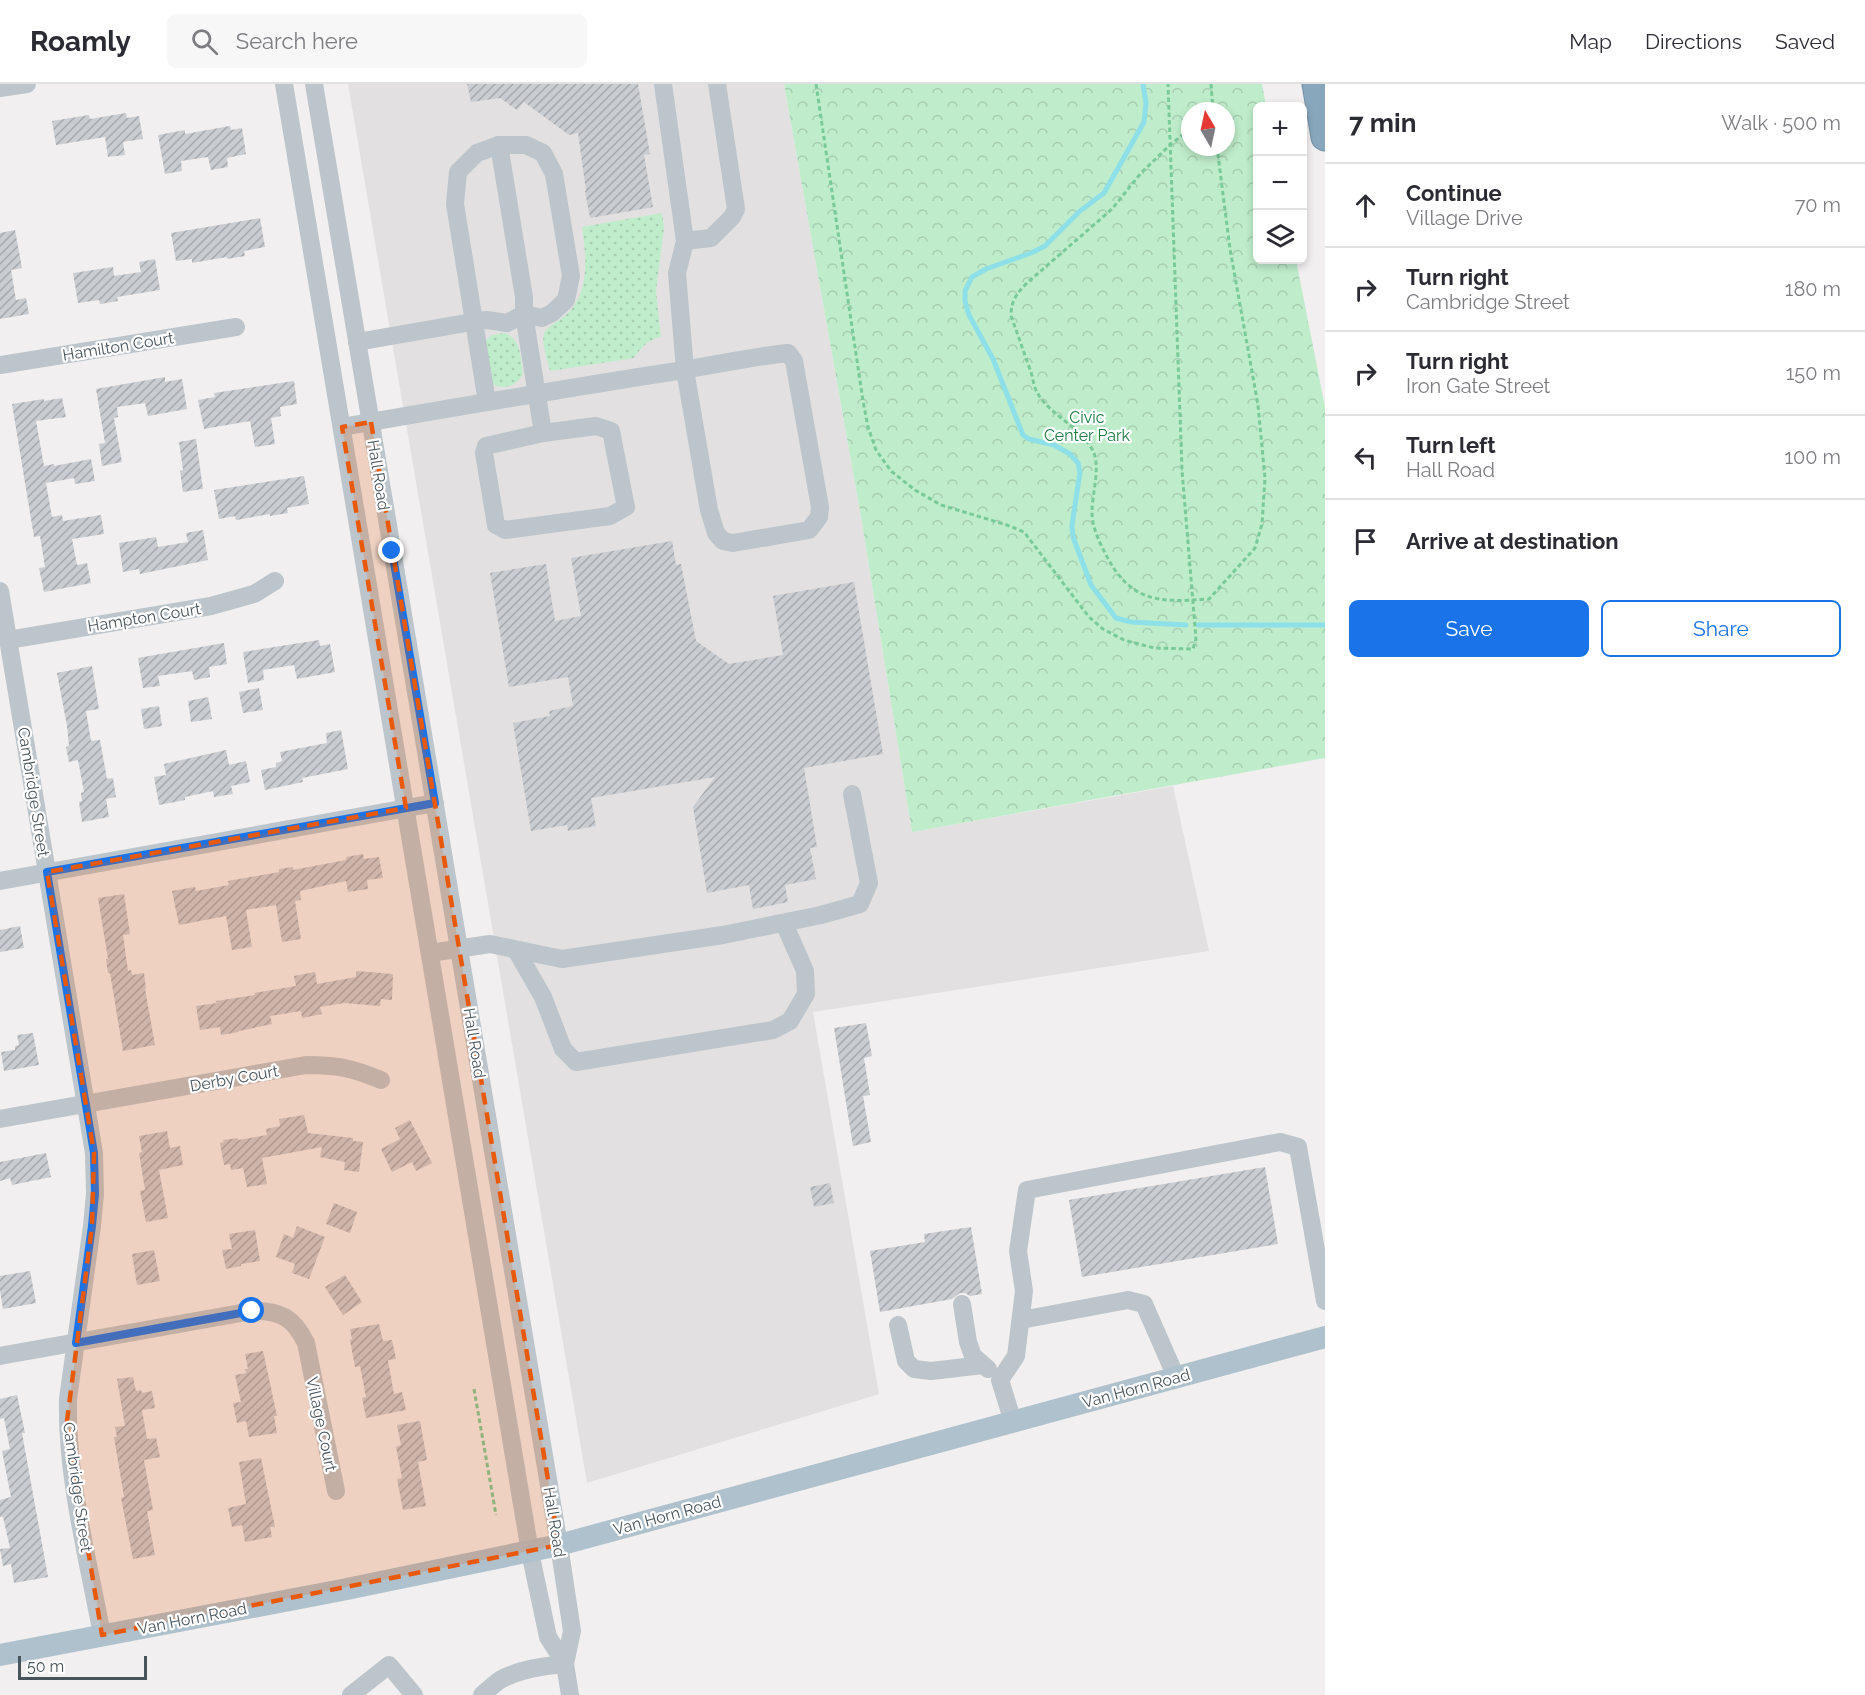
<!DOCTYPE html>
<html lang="en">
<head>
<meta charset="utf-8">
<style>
	:root { --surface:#fff; --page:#f7f7f7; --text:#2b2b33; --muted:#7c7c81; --line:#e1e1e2; --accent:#1a73e8 }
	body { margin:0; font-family:Raleway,sans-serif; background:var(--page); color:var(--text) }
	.controls { position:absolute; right:18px; top:18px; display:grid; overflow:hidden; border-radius:9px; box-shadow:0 3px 9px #0003 }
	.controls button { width:54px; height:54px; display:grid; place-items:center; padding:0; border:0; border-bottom:2px solid var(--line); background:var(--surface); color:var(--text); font:30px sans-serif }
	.compass { position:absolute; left:1181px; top:18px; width:54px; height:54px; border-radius:50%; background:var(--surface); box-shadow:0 3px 9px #0003; rotate:351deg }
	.scale { position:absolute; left:18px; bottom:15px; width:129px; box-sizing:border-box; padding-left:6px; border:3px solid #47545b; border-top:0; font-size:16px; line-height:21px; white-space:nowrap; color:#47545b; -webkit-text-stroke:4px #fff; paint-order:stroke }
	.stop { position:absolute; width:18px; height:18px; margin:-14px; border:4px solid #1a73e8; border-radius:50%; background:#fff }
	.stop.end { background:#1a73e8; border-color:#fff; box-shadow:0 2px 6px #0008 }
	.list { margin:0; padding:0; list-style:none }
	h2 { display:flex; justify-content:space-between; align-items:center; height:78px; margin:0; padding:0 24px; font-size:26px }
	h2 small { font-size:20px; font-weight:400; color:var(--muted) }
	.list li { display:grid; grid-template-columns:39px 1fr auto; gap:18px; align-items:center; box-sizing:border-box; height:84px; padding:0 24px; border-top:2px solid var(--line) }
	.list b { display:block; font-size:22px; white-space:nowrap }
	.list p { margin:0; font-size:20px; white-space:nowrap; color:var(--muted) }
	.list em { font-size:20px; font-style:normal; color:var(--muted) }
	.actions { display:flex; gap:12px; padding:18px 24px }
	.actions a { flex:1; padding:14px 0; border:2px solid var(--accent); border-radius:9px; text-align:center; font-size:21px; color:var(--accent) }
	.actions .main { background:var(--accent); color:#fff }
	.icon { flex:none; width:33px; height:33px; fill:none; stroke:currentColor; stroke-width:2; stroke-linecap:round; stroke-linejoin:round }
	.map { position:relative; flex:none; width:1325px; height:1611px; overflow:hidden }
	header { display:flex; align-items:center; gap:36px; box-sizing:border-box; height:84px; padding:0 30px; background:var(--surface); border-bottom:2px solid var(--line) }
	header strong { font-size:28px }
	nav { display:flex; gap:33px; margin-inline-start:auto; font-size:21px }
	.search { width:420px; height:54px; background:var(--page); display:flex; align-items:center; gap:15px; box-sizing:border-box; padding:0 21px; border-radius:9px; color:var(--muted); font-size:22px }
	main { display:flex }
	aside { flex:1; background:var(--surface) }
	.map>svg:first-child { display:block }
</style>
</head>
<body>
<header>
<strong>Roamly</strong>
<div class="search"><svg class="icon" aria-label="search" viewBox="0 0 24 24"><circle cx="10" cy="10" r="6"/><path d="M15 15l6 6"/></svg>Search here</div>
<nav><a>Map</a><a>Directions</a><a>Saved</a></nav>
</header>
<main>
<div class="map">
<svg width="1325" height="1611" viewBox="0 0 1325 1611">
	<defs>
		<pattern id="grass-dots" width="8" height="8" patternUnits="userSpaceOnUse" patternTransform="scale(1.5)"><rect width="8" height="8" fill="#bfedcb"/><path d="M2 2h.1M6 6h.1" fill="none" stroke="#a6cdb1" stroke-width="1.8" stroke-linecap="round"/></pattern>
		<pattern id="park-crowns" width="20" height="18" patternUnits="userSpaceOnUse" patternTransform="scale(1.5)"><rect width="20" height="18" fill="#bfedcb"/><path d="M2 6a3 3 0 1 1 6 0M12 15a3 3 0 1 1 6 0" fill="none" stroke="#a6cdb1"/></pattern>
		<pattern id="building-hatch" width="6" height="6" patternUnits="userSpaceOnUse" patternTransform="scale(1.5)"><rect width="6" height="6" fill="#c9ccd1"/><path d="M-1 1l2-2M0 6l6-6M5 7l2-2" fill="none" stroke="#a5a8ad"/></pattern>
	</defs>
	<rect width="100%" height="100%" fill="#f1efef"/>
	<path fill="#e2e0e0" d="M348 0H784L861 433 912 748 1173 702 1209 867 813 928 879 1310 587 1399Z"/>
	<g fill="url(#grass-dots)">
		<path d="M662 129 664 144 656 207 661 253C647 256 642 263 634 274L550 287C548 277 541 260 544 250 548 241 558 238 565 232 591 209 586 173 582 143Z"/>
		<path d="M505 249C522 256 520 273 523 290 516 302 504 307 491 299L484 258 492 251Z"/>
	</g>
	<path fill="url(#park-crowns)" fill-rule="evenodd" d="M784 0H1262L1266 22H1258V176H1296L1325 323V674L912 748 861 433ZM1190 27H1226V63H1190Z"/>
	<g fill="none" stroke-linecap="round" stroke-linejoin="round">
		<g stroke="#8ddfe8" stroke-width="5">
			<path d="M1143 0 1146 19 1144 38 1104 109 1080 127 1045 162 1031 169 986 185 972 193 965 207V217L969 231 993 275 1023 351 1029 355 1054 361 1070 370 1078 379 1080 388 1072 441 1073 453 1091 501 1116 534 1131 538 1186 541"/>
			<path d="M1198 541H1325"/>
		</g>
	</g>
	<g fill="url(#building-hatch)">
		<path d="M467 0H638L650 70 644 71 653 123 590 134 585 107H586L578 49 569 51 524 18 517 26 500 14 471 18Z"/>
		<path d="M126 29 127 34 139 32 143 55 123 58 125 71 108 73 105 53 56 61 52 37 89 31 90 35Z"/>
		<path d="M230 42 231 46 242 44 246 70 227 74 228 83 211 86 208 73 181 77 182 87 165 90 158 51 185 46V50Z"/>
		<path d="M260 134 265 163 244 167 245 172 227 175V173L192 179V175L176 177 171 149Z"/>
		<path d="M15 146 22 184 11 186 16 216 26 214 29 230 0 235V149Z"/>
		<path d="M155 175 160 206 117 213 118 217 100 220 99 216 78 219 73 189 113 183 114 192 141 188 139 178Z"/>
		<path d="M165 293V298L182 295 187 325 148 332 145 319 117 323 118 333 114 334 122 378 102 382 99 360 105 359 96 305Z"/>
		<path d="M294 297 297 320 280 323 281 332 271 334 275 360 255 363 250 337 204 345 198 316 215 313 214 309Z"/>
		<path d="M62 314 66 333 36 337 44 382 54 380V382L91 375 95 397 75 400 74 394 46 399 52 433 62 431 63 437 101 431 104 450 72 455 77 481 87 479 91 499 44 508 39 484 45 483 40 452 34 453 12 320 44 315V317Z"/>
		<path d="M196 355 203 405 183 408 180 387 183 386 179 358Z"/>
		<path d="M304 392 309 420 287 424 288 429 270 432V430L236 436 235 432 219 435 214 406Z"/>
		<path d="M203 446 208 476 140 490 139 485 123 488 119 459 156 453 158 463 188 458 186 449Z"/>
		<path d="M672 457 676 481 681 480 696 557 729 580 783 571 773 512 854 498 883 670 804 684 817 763 810 764 816 795 785 801 788 818 753 825 749 801 707 809 693 723 715 693 591 714 596 742 568 747 567 741 531 747 513 639 550 632 549 627 573 622 568 593 509 603 490 489 546 480 555 537 581 532 571 474Z"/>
		<path d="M319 556 320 562 330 560 335 588 297 595 294 581 263 586 264 596 248 599 243 568Z"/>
		<path d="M224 559 227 580 209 583 210 593 194 596 192 587 158 592 160 602 143 604 138 574Z"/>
		<path d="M92 582 99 625 86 627 91 657 100 656 107 695 113 694 116 713 106 715 109 733 82 738 79 718 82 717 81 709 84 708 78 676 69 678 66 663 69 662 67 642 57 589Z"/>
		<path d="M259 604 263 626 243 629 239 608Z"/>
		<path d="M208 613 212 635 191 638 188 617Z"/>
		<path d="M159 622 162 642 144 645 141 625Z"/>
		<path d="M341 646 348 685 302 694 303 698 265 706 261 686 276 683V679L282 677 280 668 327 659 326 649Z"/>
		<path d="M226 666 229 681 246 677 250 698 231 702 233 710 214 713 213 707 185 713V716L159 721 154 693 166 691 164 680Z"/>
		<path d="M363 770 364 775 379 773 383 794 367 796 368 805 348 808 346 797 300 807 301 816 295 817 301 855 282 858 276 821 246 826 252 863 232 866 226 832 179 841 172 807 195 803 196 807 229 801 228 797 279 788V785L293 783V786L314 782 346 776V773Z"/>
		<path d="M124 810 130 850 123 851 128 887 131 886 132 891 144 889 146 905H145L155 961 123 967 110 889H108L106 875H108L98 814Z"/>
		<path d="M20 842 24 864 0 868V846Z"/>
		<path d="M356 887 393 890 392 916 381 915 380 922 344 919 320 923 322 930 302 934 301 927 270 932 272 940 239 947V948L221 951 220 943 200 946 196 922 217 919 216 917 255 911 254 909 296 902 294 892 315 888 317 900 356 893Z"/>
		<path d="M866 939 872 972 864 974 870 1011 863 1012 871 1058 853 1062 834 944Z"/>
		<path d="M33 949 39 981 4 987 1 968 15 966V962L19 961 17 951Z"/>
		<path d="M304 1031 308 1049 353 1054V1057L363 1058 359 1088 344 1086 345 1078 320 1073 322 1063 262 1074 267 1100 247 1103 243 1084 231 1086 230 1080 224 1081 220 1059 224 1058 223 1056 238 1054V1056L267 1051 266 1045 280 1042 279 1035Z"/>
		<path d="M410 1036 432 1079 416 1087 412 1078 392 1088 381 1065 400 1055 395 1044Z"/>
		<path d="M167 1047 170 1064 180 1062 183 1081 159 1086 168 1134 146 1138 140 1107 145 1106 139 1069 142 1068 139 1052Z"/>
		<path d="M46 1069 51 1093 12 1101 10 1094 0 1097V1078Z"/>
		<path d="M1265 1083 1278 1160 1082 1193 1069 1116Z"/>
		<path d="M830 1099 834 1119 814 1123 810 1103Z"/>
		<path d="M334 1119 357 1128 350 1149 326 1140Z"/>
		<path d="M297 1142 325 1153 309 1195 292 1189 295 1180 276 1173 284 1150 293 1154Z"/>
		<path d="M971 1143 982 1210 970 1212 965 1209H960L952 1215 880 1228 870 1167 925 1158 924 1150Z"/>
		<path d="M255 1146 260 1177 241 1180V1182L226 1185 222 1166 232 1165 229 1150Z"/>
		<path d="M154 1166 160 1197 137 1201 132 1170Z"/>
		<path d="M30 1187 36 1219 3 1225 0 1206V1192Z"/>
		<path d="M345 1191 362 1218 343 1231 325 1203Z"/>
		<path d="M379 1240 383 1257 392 1256 396 1275 388 1276 394 1310 402 1308 406 1326 366 1334 362 1314 366 1313 360 1282 355 1283 350 1256 352 1255 350 1245Z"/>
		<path d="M263 1267 277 1332H274L277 1349 249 1353 246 1337 237 1339 233 1319 241 1318 235 1291 246 1289 245 1285H248L245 1270Z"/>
		<path d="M133 1293 136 1307 141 1306 142 1309 152 1307 155 1324 142 1326 147 1355 156 1354 160 1373 144 1376 153 1426 147 1427 155 1471 133 1475 121 1414 124 1413 114 1353H117L115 1343 125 1342 117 1295Z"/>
		<path d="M17 1311 25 1349H22L48 1493 14 1499 11 1480 3 1482 0 1465 10 1464 3 1433H0V1416L11 1413 2 1367 10 1365 4 1334 0 1335V1315Z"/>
		<path d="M420 1337 427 1376 418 1378 426 1422 403 1426 397 1395 402 1394 396 1363 401 1361 397 1341Z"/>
		<path d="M261 1374 275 1443H270L272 1453 245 1458 242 1441 232 1443 228 1424 246 1420 239 1378Z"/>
	</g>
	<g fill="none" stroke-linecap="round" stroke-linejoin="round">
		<g stroke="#7392a7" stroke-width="29">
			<path id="highway" d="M1316 0 1325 53"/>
		</g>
		<g stroke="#78ca98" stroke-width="3" stroke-dasharray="4.5 3" stroke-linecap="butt">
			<path d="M816 0 863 317 868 343 876 366 891 387 915 406 941 421 1007 441 1024 448 1089 533 1103 545 1124 556 1154 564 1193 565 1196 555 1182 386 1168 0"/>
			<path d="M1211 0 1213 27"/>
			<path d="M1190 45 1170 61 1141 89 1112 125 1027 199C1016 210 1011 217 1011 232 1018 251 1024 269 1031 288 1033 295 1034 304 1038 310 1051 332 1084 345 1094 369 1100 385 1092 411 1092 428 1092 442 1098 455 1104 467 1129 518 1157 519 1209 515L1255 464 1262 440 1265 394 1258 321 1230 165 1217 63"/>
			<path d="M474 1305 496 1431"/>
		</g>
		<g stroke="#bbc5cb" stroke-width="18">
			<path d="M284 0 530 1468 548 1553 565 1580"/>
			<path d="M314 0 559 1461 572 1547 565 1580 570 1611"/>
			<path d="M0 4 27 0"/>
			<path d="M499 61 524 213V230L543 349 486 362 484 369 496 441 505 446 610 432 626 423 611 347 596 342 543 349"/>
			<path d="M685 157 711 154 732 133 736 125 717 0"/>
			<path d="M357 258 472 238 487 236 507 239 524 230 542 234 552 229 566 216 571 192 554 90 543 69 526 61H499L477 69 458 88 455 120 487 318"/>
			<path d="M0 281 236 243"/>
			<path d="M342 343C451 324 561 305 671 288 710 282 749 273 788 269L794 277 820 423 819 433 809 446 733 459 723 457 716 449 709 426 685 286 677 189 685 157 663 0"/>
			<path d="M0 507 94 1069 95 1110 92 1142 68 1315C66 1392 88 1475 102 1551"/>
			<path d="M8 556 211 522 254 510 275 497"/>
			<path d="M0 797 435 719"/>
			<path d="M516 866 543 913 563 965 576 978 773 946 790 937 806 910 805 887 784 839"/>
			<path d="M430 869 490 860 562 875 723 851 821 831 860 820 869 799 852 710"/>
			<path d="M0 1035 306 981C338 981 352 984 381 996"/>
			<path d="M962 1220 968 1258 973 1272 988 1285"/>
			<path d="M1021 1236 1128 1216 1144 1220 1176 1293"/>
			<path d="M898 1241 906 1277 914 1285 931 1287 983 1281"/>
			<path d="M0 1272 252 1227C280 1226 294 1234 306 1259L336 1407"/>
			<path d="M1013 1338 1000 1296 1016 1272 1024 1207 1018 1167 1027 1106 1280 1058 1298 1063 1325 1217"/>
			<path d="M351 1611 389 1581 414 1611"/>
			<path d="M482 1611C488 1606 494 1600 500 1596 520 1585 543 1582 565 1580"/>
		</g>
		<path stroke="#afc1cc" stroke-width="22" d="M0 1571 342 1506 559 1461 1325 1253"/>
		<use href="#highway" stroke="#88a7bc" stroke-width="27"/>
	</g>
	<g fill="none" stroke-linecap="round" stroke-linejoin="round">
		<path stroke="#1a73e8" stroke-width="8" d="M252 1227 76 1259 92 1142 95 1110 94 1069 47 788 435 719 392 467"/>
	</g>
	<path fill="#e8590c" fill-opacity="0.2" stroke="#e8590c" stroke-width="4.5" stroke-dasharray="12 8" stroke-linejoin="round" d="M371 338 559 1461 102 1551 67 1337 92 1142 94 1069 47 788 406 724 342 343Z"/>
	<g text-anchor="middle" stroke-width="4.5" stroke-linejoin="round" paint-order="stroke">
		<g font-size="16" fill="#47545b" stroke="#fff">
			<text transform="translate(118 262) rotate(-9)" y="6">Hamilton Court</text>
			<text transform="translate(379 391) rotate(81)" y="6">Hall Road</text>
			<text transform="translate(144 533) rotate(-9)" y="6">Hampton Court</text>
			<text transform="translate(34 708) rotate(81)" y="6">Cambridge Street</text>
			<text transform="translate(475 959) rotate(81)" y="6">Hall Road</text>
			<text transform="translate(234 994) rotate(-10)" y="6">Derby Court</text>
			<text transform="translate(1136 1304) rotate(-15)" y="6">Van Horn Road</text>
			<text transform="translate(322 1340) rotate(78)" y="6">Village Court</text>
			<text transform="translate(78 1403) rotate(82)" y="6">Cambridge Street</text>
			<text transform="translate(667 1431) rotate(-15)" y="6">Van Horn Road</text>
			<text transform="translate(555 1438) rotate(81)" y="6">Hall Road</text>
			<text transform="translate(192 1534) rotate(-11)" y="6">Van Horn Road</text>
		</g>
		<g font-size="16" fill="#1a7a40" stroke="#fff">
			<text x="1087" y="339">Civic<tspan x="1087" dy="18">Center Park</tspan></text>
		</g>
	</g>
</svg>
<div class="controls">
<button>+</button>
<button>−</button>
<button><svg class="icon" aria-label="layers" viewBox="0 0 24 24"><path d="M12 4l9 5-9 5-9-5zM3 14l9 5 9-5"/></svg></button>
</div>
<svg class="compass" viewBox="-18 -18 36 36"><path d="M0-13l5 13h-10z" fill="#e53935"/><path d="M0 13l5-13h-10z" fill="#7c7c81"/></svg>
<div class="scale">50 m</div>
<div class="stop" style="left:252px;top:1227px"></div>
<div class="stop end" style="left:392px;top:467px"></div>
</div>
<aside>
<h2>7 min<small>Walk · 500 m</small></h2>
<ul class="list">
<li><svg class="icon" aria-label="ahead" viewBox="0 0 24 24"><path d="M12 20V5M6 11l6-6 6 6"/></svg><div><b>Continue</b><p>Village Drive</p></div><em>70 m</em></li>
<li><svg class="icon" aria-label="right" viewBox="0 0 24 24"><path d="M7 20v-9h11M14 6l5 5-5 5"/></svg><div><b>Turn right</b><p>Cambridge Street</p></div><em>180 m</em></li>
<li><svg class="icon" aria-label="right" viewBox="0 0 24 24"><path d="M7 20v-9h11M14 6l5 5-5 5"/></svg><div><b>Turn right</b><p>Iron Gate Street</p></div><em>150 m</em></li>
<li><svg class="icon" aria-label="left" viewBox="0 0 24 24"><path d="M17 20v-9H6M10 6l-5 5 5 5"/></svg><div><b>Turn left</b><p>Hall Road</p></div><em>100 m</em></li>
<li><svg class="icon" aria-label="arrive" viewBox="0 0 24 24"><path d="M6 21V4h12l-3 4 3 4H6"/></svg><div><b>Arrive at destination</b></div></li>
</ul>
<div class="actions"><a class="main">Save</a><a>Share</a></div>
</aside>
</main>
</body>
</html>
